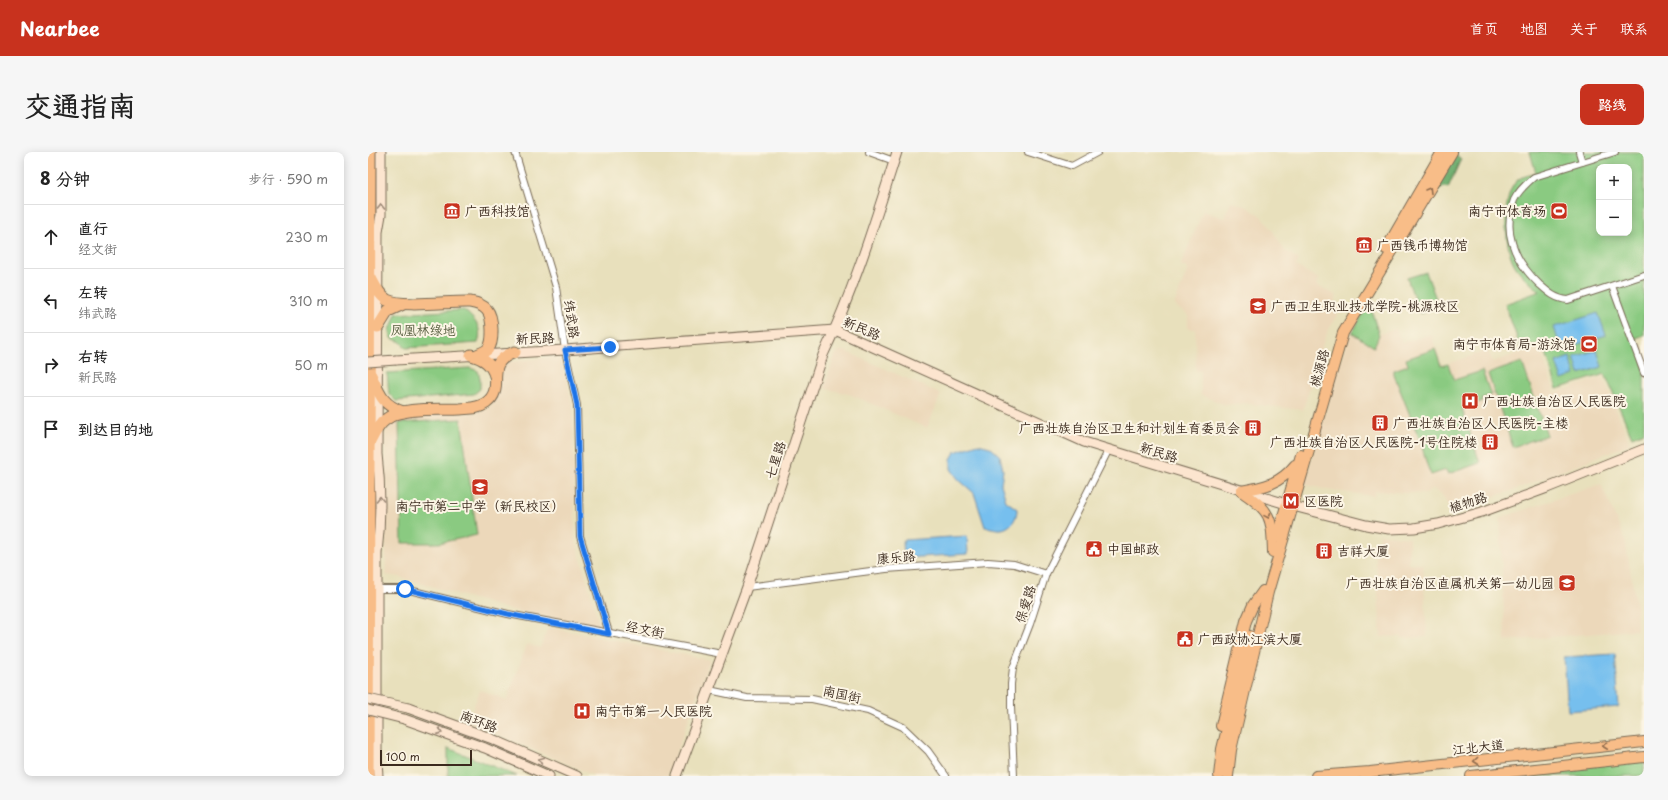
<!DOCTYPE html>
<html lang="zh">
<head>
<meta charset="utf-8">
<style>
	:root { --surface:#fff; --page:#f6f6f6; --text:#222; --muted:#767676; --line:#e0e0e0; --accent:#c8321e }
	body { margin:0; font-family:"Playpen Sans","LXGW WenKai TC",sans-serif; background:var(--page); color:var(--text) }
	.controls { position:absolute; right:12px; top:12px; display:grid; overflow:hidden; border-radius:8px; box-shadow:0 2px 10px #0003 }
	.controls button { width:36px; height:36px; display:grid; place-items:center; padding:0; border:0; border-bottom:1px solid var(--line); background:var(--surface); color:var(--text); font:20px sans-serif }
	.scale { position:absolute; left:12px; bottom:10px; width:92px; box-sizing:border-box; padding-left:4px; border:2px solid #3b2a1e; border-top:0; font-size:11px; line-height:14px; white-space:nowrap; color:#3b2a1e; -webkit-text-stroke:3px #fcf5e5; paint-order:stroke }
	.stop { position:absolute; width:12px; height:12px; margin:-9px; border:3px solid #1a73e8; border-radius:50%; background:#fff }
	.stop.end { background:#1a73e8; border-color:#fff; box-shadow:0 1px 4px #0008 }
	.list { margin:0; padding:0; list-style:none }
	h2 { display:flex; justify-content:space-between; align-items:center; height:52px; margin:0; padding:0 16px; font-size:17px }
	h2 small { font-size:13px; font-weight:400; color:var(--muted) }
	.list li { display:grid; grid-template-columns:26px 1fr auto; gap:12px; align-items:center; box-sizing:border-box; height:64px; padding:0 16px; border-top:1px solid var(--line) }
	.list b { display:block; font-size:15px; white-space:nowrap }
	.list p { margin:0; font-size:13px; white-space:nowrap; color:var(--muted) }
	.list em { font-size:13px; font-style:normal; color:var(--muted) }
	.icon { flex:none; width:22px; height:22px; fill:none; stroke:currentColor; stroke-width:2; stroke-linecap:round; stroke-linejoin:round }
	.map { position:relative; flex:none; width:1276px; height:624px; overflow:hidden; border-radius:8px }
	header { display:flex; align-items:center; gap:24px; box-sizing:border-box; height:56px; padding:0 20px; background:var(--accent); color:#fff }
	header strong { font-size:19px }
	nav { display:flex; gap:22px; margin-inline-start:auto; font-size:14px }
	.intro { display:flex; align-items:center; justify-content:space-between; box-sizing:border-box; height:96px; padding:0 24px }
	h1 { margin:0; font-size:28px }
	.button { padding:10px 18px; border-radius:8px; background:var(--accent); color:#fff; font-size:14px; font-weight:700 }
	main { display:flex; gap:24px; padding:0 24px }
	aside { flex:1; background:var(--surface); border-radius:8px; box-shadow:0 2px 10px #0003 }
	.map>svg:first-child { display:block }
</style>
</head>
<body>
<header>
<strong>Nearbee</strong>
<nav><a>首页</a><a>地图</a><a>关于</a><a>联系</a></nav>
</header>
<div class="intro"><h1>交通指南</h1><a class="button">路线</a></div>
<main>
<aside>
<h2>8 分钟<small>步行 · 590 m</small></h2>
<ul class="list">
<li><svg class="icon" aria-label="ahead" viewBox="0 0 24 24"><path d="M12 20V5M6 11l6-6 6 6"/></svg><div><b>直行</b><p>经文街</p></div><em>230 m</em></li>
<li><svg class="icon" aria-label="left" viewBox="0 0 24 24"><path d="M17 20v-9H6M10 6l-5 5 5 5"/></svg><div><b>左转</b><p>纬武路</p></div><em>310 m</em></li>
<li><svg class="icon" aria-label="right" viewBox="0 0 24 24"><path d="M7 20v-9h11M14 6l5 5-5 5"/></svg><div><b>右转</b><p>新民路</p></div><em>50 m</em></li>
<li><svg class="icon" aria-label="arrive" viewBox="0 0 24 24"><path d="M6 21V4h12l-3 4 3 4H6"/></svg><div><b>到达目的地</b></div></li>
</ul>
</aside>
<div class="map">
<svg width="1276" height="624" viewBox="0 0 1276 624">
	<rect width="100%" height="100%" fill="#fcf5e5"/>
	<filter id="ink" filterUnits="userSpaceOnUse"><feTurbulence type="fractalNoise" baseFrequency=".025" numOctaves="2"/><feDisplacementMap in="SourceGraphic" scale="8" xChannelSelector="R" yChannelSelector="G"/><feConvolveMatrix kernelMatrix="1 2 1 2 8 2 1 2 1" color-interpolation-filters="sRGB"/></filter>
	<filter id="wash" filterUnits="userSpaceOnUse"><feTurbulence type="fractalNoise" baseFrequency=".012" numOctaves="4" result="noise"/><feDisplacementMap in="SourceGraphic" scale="16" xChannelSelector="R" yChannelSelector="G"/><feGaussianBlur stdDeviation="0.9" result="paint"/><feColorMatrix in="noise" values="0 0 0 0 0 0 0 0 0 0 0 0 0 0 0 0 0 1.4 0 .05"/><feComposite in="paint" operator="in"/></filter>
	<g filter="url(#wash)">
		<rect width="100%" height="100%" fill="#e8e0bc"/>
		<g fill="#ecd8ba">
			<path d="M863 49 879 55 893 64 903 76 917 99 931 108 928 114 951 127 948 133 969 144 966 150 974 154 958 183 953 197 935 258 875 251 858 253 833 243V219H828L827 177H820V163L806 153 820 117 813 113 835 59 856 66Z"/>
			<path d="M1001 149 1011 182 1028 177 1034 191 1063 182 1074 214 1120 198 1125 210 1171 194 1187 241 1235 225 1262 292 1146 338 1094 354 1081 356 1075 344 1064 336 1058 342 1007 339 1006 344 960 338 936 332 978 191Z"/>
			<path d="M471 199H477L573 242 559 276 481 242 456 236 467 203Z"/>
			<path d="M193 204 205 255 207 387 232 475 143 458 32 425 18 423 17 282 21 271 32 264 108 260 123 253 133 219 136 214 141 210Z"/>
			<path d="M1233 332 1257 388 1268 451 1269 478 1137 489 1132 366Z"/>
			<path d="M1012 382 1041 386V412H1055L1059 485 1033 486V484L1013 485 1007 397H1012Z"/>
			<path d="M180 475 342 508 300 624H227L100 570 112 538 139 548 159 492 172 496Z"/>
		</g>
		<g fill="#8aca81" stroke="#627a50" fill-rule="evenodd">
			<path d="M1162 0H1276V183L1268 186 1276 209V280L1264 285 1237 222 1189 237 1175 190 1153 197 1137 152 1172 139C1163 132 1154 124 1148 115 1136 99 1132 40 1151 27 1155 24 1163 23 1168 21ZM1231 15H1261V81H1231Z"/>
			<path d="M1058 120 1071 155 1052 162 1039 126Z"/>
			<path d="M1001 151 1011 183 1006 195 984 181Z"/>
			<path d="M96 158C107 168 115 176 110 191L38 196 33 190 23 186 22 178 28 162Z"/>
			<path d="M1067 197 1073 214 1080 212 1086 228 1114 219 1123 243 1114 246 1115 249 1094 257 1112 311 1080 322 1078 318 1063 323 1059 313 1053 291 1026 223V218L1040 213 1038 207Z"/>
			<path d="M1154 210 1179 283 1145 295 1120 222Z"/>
			<path d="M102 216 110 219 112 227V237L106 242 28 249 21 242 19 221Z"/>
			<path d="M93 267 109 383 71 391H34L31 271Z"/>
			<path d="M80 596 149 624H80Z"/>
			<path d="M1276 605V624H1103Z"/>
		</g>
		<path fill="#6fae6f" stroke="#556c46" d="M1088 2 1093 7 1080 36 1076 35 1070 38 1066 36Z"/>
		<g fill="#76bfee" stroke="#587486">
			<path d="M1230 161 1238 183 1193 198 1186 175Z"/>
			<path d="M1229 198 1234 215 1211 222 1206 205Z"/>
			<path d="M1202 205 1207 223 1194 228 1188 210Z"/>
			<path d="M610 292 622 295 632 304 635 318 633 332 638 349 649 357C649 366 644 375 634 377 629 378 622 375 617 375L606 341 590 327 583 317V307L587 300Z"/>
			<path d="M599 384 600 402 536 406 535 388Z"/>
			<path d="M1247 502 1251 555 1200 559 1196 505Z"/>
		</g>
	</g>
	<g filter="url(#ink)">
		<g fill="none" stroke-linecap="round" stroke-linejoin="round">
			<g stroke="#786a55" stroke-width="8">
				<g id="street">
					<path d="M147 0 188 135 197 198 209 253 212 384 241 481"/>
					<path d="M501 0 526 9"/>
					<path d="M660 0 704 14 730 0"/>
					<path d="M1211 0 1214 10"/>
					<path d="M1247 0 1166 25C1159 31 1150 39 1146 48 1134 81 1147 109 1171 132 1180 140 1187 147 1200 148L1276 123"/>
					<path d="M1244 134 1276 221"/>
					<path d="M379 435 518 417 620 410 646 412 678 422"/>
					<path d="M9 437H37L140 462 354 502"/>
					<path d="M341 538 379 546 444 547 500 559 535 575 560 599 578 624"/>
					<path d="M646 624 643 555V532L645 516 662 472 678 422 740 299"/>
				</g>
			</g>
			<g stroke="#786a55" stroke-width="11">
				<g id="secondary">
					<path d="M28 208 197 198 467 178 716 290 925 354 998 373 1021 377 1046 376 1070 372 1114 360 1179 336 1276 297"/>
					<path d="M40 556 122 586 209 624"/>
					<path d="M36 567 117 596 181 624"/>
					<path d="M10 624 9 608V401C13 368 13 335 9 302L10 80 13 63V0"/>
					<path d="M309 624 379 435 455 203C486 138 507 69 529 0"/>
				</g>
			</g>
			<g stroke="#786a55" stroke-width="12">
				<g id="primary">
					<path d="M1018 97 1074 0"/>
					<path d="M873 339C903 359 904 365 905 400"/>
					<path d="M873 339C896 335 912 332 927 313"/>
					<path d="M909 385 933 303"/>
					<path d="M853 574 878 469 885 453 895 439"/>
					<path d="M851 624 854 597 882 484"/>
					<path d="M860 624 863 598 900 440 975 181 1084 0"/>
					<path d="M948 624 1002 620 1276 590"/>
					<path d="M1103 624 1276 605"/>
				</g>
			</g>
			<g stroke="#786a55" stroke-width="13">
				<g id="highway">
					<path d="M3 126C7 134 11 143 19 148 35 156 82 149 102 150 108 151 115 153 119 158 125 165 126 190 120 197 117 200 113 201 109 203"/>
					<path d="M10 175 20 159 35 152"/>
					<path d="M103 203C115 206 124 212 127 224"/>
					<path d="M3 223C11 241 14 253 35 260"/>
					<path d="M2 290C6 282 10 273 17 268 33 254 71 258 92 257 101 256 110 257 118 251 140 235 112 212 147 200"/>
					<path d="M0 624 2 0"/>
				</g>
			</g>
			<use href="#street" stroke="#fff" stroke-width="6"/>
			<use href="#secondary" stroke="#fce5cf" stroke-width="9"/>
			<use href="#primary" stroke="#f8bd88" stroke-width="10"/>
			<use href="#highway" stroke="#f8bd88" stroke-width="11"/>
			<g stroke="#786a55" stroke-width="11" stroke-linecap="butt">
				<g id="secondary-bridge">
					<path d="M0 210 28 208"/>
					<path d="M0 547 40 556"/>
					<path d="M0 558 36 567"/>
				</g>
			</g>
			<use href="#secondary-bridge" stroke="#fce5cf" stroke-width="9"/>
		</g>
		<defs><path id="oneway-chevron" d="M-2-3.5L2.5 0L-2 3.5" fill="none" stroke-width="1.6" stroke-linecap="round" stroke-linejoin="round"/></defs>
		<g stroke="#906c4e">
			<use href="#oneway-chevron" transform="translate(1061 38) rotate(-59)"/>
			<use href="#oneway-chevron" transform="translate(900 364) rotate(66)"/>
			<use href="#oneway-chevron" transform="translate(1237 594) rotate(174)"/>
			<use href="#oneway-chevron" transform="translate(1108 609) rotate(174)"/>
		</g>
		<g stroke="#9c8876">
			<use href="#oneway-chevron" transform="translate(13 55) rotate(-90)"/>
			<use href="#oneway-chevron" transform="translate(12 347) rotate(-90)"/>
			<use href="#oneway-chevron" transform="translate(72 580) rotate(20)"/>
			<use href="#oneway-chevron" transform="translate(173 608) rotate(-157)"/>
		</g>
	</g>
	<g fill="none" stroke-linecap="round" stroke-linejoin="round" filter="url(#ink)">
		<path stroke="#1a73e8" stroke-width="5" d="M37 437 140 462 241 482 212 384 209 253 197 198 242 195"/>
	</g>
	<defs>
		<g id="museum-square" transform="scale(0.9)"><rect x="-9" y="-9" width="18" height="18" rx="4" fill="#c8321e" stroke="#fcf5e5"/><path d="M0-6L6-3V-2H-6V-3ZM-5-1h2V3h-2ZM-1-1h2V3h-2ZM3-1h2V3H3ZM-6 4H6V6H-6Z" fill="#fff"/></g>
		<g id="stadium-square" transform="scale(0.9)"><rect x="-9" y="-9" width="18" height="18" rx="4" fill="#c8321e" stroke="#fcf5e5"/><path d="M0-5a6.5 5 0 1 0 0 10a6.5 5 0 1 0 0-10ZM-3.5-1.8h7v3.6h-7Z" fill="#fff"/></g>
		<g id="university-square" transform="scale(0.9)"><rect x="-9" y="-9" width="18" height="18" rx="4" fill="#c8321e" stroke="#fcf5e5"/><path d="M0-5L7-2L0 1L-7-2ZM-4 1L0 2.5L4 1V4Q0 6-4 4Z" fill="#fff"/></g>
		<g id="hospital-square" transform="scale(0.9)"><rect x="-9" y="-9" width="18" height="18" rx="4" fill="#c8321e" stroke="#fcf5e5"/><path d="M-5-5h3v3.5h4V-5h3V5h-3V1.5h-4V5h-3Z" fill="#fff"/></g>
		<g id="building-square" transform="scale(0.9)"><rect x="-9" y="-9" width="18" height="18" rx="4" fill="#c8321e" stroke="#fcf5e5"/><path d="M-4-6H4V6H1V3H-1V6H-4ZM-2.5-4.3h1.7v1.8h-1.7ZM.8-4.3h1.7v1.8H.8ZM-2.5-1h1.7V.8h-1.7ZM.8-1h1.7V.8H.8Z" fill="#fff"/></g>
		<g id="school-square" transform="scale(0.9)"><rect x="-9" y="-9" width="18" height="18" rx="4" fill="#c8321e" stroke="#fcf5e5"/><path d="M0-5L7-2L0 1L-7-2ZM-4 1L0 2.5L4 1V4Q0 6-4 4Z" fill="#fff"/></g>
		<g id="metro-square" transform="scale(0.9)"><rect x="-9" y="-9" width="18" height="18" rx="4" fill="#c8321e" stroke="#fcf5e5"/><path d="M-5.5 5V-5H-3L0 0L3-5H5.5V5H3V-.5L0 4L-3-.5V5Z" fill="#fff"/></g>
		<g id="civic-square" transform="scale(0.9)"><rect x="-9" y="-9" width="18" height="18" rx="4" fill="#c8321e" stroke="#fcf5e5"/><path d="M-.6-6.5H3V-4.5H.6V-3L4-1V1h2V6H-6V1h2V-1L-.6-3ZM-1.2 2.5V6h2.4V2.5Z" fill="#fff"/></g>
	</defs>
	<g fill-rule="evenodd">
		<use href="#museum-square" x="84" y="59"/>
		<use href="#stadium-square" x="1191" y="59"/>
		<use href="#museum-square" x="996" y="93"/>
		<use href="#university-square" x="890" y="154"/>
		<use href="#stadium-square" x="1221" y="192"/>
		<use href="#hospital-square" x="1102" y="249"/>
		<use href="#building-square" x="1012" y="271"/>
		<use href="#building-square" x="885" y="276"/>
		<use href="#building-square" x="1122" y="290"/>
		<use href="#school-square" x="112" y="335"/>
		<use href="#metro-square" x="923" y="349"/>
		<use href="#civic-square" x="726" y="397"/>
		<use href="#building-square" x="956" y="399"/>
		<use href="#school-square" x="1199" y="431"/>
		<use href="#civic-square" x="817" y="487"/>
		<use href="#hospital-square" x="214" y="559"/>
	</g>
	<g text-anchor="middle" stroke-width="4" stroke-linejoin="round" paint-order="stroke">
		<g font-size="13" fill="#3b2a1e" stroke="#fcf5e5" text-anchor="start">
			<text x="97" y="64">广西科技馆</text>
			<text x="1178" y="64" text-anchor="end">南宁市体育场</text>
			<text x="1009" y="98">广西钱币博物馆</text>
			<text x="903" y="159">广西卫生职业技术学院-桃源校区</text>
			<text x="1208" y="197" text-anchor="end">南宁市体育局-游泳馆</text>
			<text x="1115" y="254">广西壮族自治区人民医院</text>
			<text x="1025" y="276">广西壮族自治区人民医院-主楼</text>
			<text x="872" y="281" text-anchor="end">广西壮族自治区卫生和计划生育委员会</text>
			<text x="1109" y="295" text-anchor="end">广西壮族自治区人民医院-1号住院楼</text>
			<text x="936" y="354">区医院</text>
			<text x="112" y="359" text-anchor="middle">南宁市第二中学（新民校区）</text>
			<text x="739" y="402">中国邮政</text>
			<text x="969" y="404">吉祥大厦</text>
			<text x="1186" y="436" text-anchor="end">广西壮族自治区直属机关第一幼儿园</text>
			<text x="830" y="492">广西政协江滨大厦</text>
			<text x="227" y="564">南宁市第一人民医院</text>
		</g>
		<g font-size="13" fill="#3b2a1e" stroke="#fcf5e5">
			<text transform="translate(204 167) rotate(82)" y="5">纬武路</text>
			<text transform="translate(494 176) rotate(23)" y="5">新民路</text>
			<text transform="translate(167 186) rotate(-2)" y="5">新民路</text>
			<text transform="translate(951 216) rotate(-74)" y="5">桃源路</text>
			<text transform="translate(791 300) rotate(17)" y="5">新民路</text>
			<text transform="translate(407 308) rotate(-72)" y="5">七星路</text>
			<text transform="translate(1100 350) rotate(-18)" y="5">植物路</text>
			<text transform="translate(528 405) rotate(-5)" y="5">康乐路</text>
			<text transform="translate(657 452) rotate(-72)" y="5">保爱路</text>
			<text transform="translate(277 477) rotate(11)" y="5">经文街</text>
			<text transform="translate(474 542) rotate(12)" y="5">南国街</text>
			<text transform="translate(111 569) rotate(21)" y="5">南环路</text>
			<text transform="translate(1110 595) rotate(-6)" y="5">江北大道</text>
		</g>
		<g font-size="13" fill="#535a3c" stroke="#fcf5e5">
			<text x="55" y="183">凤凰林绿地</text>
		</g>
	</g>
</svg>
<div class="controls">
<button>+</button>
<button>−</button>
</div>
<div class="scale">100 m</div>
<div class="stop" style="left:37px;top:437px"></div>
<div class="stop end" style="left:242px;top:195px"></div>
</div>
</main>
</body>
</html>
